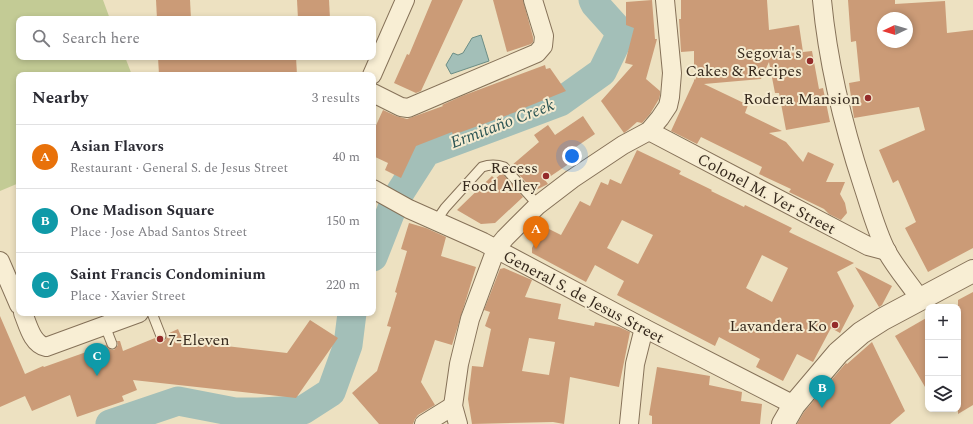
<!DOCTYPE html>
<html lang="en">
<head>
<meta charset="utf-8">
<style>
	:root { --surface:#fff; --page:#f7f7f7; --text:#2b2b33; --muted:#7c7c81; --line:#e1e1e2; --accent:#0f766e }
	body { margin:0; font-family:Spectral,serif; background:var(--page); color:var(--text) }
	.controls { position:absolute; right:12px; bottom:12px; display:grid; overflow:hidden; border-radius:8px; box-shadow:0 2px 6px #0003 }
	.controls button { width:36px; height:36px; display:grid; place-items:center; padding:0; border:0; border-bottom:1px solid var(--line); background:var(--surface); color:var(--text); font:20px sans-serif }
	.compass { position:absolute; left:877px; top:12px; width:36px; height:36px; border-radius:50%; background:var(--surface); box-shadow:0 2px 6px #0003; rotate:266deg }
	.you { position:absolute; left:572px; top:156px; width:14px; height:14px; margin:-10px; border:3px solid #fff; border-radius:50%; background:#1a73e8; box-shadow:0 0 0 6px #1a73e833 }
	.badge { display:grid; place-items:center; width:26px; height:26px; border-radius:50%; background:var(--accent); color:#fff; font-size:13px; font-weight:700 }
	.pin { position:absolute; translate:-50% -33px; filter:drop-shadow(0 1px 2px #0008) }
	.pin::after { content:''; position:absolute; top:21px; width:14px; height:12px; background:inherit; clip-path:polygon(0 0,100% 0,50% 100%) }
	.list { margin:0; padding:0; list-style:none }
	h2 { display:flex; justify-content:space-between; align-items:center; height:52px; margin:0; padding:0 16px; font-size:17px }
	h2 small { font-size:13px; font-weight:400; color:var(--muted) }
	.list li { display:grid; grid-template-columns:26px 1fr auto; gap:12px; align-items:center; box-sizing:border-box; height:64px; padding:0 16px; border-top:1px solid var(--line) }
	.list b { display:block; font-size:15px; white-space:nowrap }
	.list p { margin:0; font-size:13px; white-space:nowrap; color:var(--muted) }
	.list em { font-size:13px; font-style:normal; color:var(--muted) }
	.icon { flex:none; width:22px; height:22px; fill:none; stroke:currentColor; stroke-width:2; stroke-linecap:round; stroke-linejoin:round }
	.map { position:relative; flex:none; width:973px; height:424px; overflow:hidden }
	.search { position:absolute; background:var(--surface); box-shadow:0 2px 6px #0003; left:16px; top:16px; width:360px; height:44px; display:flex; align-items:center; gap:10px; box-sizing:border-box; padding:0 14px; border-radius:8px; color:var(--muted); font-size:15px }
	.panel { position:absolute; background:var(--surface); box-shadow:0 2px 6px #0003; left:16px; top:72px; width:360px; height:244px; border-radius:8px }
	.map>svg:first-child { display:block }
</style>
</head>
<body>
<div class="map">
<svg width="973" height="424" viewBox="0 0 973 424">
	<rect width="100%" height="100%" fill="#ede1c1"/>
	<path fill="#c3cb95" d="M0 0H103L110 19H19V57H125L132 75H19V183L0 191Z"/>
	<path fill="#a3bfb8" stroke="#6b8d85" d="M481 35 489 61 451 74 446 65 453 53 458 55 463 53 472 38Z"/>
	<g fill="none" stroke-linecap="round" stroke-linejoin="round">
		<g stroke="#a3bfb8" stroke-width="29">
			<path d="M373 257 393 206 401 191 426 152 560 102 602 72 621 33 595 4 593 0"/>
			<path d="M110 424 178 401 235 412H258L303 410 331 392 348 345 352 313"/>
		</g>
	</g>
	<g fill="#cb9b77" fill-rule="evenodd">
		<path d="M156 0H190L191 19H157Z"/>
		<path d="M297 0H329L330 19H298Z"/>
		<path d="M432 0H463L421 91 416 93 394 83 407 54 409 55Z"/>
		<path d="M493 0H523L533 37V42L531 44 507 52Z"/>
		<path d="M652 0 655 39H657L646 79 660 91V95L659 99 650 114 642 123 637 122 628 130 624 133 601 101 633 65 625 63 634 28 626 25V2Z"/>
		<path d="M681 0H767L769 30 799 25 803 52 812 51 819 89 823 88 830 122 786 130 779 93H775L769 62 761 79 704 84 748 105 745 113 782 131 769 133 786 142 803 162 808 152 834 164 826 182H845L840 194 845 203 847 213 841 220 829 214 824 209 789 192 791 189 759 174 762 167 701 137 697 144 671 131 694 81V79L695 80 700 70 694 75V51L681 52 679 19H681Z"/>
		<path d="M848 0H895V4L945 1 947 33 973 30V248L928 272 905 228 916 222 898 180 893 183 879 150 925 130 919 107 854 118 849 83 860 81 856 41 851 42ZM883 18H907V42H883Z"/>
		<path d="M158 57H296L297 75H159Z"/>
		<path d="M545 65 546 69 550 68 566 91 524 108V109L453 135 452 132 416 146 401 178 385 170 388 163 373 156V132L383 110 396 116 407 119 443 106 442 105 462 96Z"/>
		<path d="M583 116 595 134 567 153 573 161 545 180 548 184 534 191 511 166 539 142 534 135 548 125 555 135Z"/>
		<path d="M637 150 681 171 679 174 712 190 711 191 744 207 745 205 792 228 789 232 854 263 837 272 854 306 840 333 831 328 813 362 797 354 783 381 756 367 760 359 719 337 715 346 617 295 624 281 595 265 586 282 532 253V248L543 226 561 235 580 201 590 206 601 182 608 185 610 179 621 184ZM622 220 653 235 638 264 607 248ZM762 255 788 268 772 302 746 288Z"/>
		<path d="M502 173 523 197 495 223 481 224 457 210 492 176 495 179Z"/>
		<path d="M409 223 426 228 446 237 441 256 476 267 452 345 435 340 421 382 435 405 418 415 415 419 413 424H379L352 393 377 371 391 327 387 326 397 293 395 292 407 251 401 249Z"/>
		<path d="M855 267 892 286 882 305 879 307Z"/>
		<path d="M504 268 532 280 525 297 561 304 558 319 594 326 595 322 619 327 630 332 619 387 570 377 564 424 553 422 472 424 468 399 472 366 483 367 491 329 485 326 490 312 484 310 500 269ZM529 338 555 342 549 375 522 371Z"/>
		<path d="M973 292V405L958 414V300Z"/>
		<path d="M0 316 25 374 43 366 44 367 106 345 109 349 114 350 118 345 117 341H120L123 351 155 338 158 341 163 342 166 339 167 334 178 329 183 341 287 353 310 320 338 338 296 398 133 380 137 390 122 396 124 401 77 417 70 395 32 411 25 396 0 407Z"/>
		<path d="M928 317V392L895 336Z"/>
		<path d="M872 342 905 411 890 424H797L804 412 846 363 847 364Z"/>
		<path d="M657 367 710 376 709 385 742 392 741 401 762 404 760 424H652V416L649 415Z"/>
	</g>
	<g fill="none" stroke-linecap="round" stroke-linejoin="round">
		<g stroke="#867259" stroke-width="11">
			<g id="service">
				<path d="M436 221 445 208 482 167C490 164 496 164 504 167L538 205"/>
				<path d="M152 313 161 336"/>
				<path d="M105 326 112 344"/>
			</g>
		</g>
		<g stroke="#867259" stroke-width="20">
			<g id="minor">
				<path d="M822 0C828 64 843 125 863 186 870 207 877 233 887 252 896 268 909 283 920 299"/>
				<path d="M372 75 405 0"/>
				<path d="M373 93 401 107 408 108 537 53 543 46 544 36 533 0"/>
				<path d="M649 131 868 246 887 251"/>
				<path d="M373 189 409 209 483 242 644 328 794 405"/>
				<path d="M0 261 19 305"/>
				<path d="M23 313C28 325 32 344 46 347L139 313"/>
				<path d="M424 424 453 406"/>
				<path d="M458 424 453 406 459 364 470 319 496 249 505 238 538 205 572 179 623 145 649 131 660 118 668 106 670 97 672 73 665 0"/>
				<path d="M629 424 635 364 644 328"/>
			</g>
		</g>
		<g stroke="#867259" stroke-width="24">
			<path id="tertiary" d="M783 424 794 405 838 353 861 333 883 319 973 271"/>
		</g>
		<use href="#service" stroke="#f8eed4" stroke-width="9"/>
		<use href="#minor" stroke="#f8eed4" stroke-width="18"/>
		<use href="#tertiary" stroke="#f8eed4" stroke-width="22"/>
	</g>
	<g fill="#942b2a" stroke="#f5ebd0" stroke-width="1.5">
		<circle cx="810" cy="61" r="4"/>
		<circle cx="868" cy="98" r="4"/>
		<circle cx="546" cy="176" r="4"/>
		<circle cx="835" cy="325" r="4"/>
		<circle cx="160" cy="339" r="4"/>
	</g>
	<g text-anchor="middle" stroke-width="4" stroke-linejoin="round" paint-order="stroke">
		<g font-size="16" fill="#36291d" stroke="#f5ebd0" text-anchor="end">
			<text x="802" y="58">Segovia's<tspan x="802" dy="18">Cakes &amp; Recipes</tspan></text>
			<text x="860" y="104">Rodera Mansion</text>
			<text x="538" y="173">Recess<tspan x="538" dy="18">Food Alley</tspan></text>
			<text x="827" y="331">Lavandera Ko</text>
			<text x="168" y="345" text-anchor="start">7-Eleven</text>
		</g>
		<g font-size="16" fill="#36291d" stroke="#f5ebd0">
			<text transform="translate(767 193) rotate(28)" y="6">Colonel M. Ver Street</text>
			<text transform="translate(584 296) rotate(28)" y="6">General S. de Jesus Street</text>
		</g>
		<g font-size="17" font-style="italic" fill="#2c5554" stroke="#f5ebd0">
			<text transform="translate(502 123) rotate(-21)" y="6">Ermitaño Creek</text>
		</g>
	</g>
</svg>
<div class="controls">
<button>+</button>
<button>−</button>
<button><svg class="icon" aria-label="layers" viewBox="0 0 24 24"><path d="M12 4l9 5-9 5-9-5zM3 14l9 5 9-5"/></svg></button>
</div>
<svg class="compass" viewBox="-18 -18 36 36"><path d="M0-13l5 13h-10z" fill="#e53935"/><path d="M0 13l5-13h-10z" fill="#7c7c81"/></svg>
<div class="you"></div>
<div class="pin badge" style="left:536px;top:249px;background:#e8710a">A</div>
<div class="pin badge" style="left:822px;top:408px;background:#0f9aa8">B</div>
<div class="pin badge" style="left:97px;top:376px;background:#0f9aa8">C</div>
<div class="search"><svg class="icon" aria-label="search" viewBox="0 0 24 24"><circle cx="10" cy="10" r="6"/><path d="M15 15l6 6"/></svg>Search here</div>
<section class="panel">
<h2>Nearby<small>3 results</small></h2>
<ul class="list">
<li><span class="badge" style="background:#e8710a">A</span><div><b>Asian Flavors</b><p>Restaurant · General S. de Jesus Street</p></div><em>40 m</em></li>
<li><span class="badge" style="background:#0f9aa8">B</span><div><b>One Madison Square</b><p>Place · Jose Abad Santos Street</p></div><em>150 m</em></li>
<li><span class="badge" style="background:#0f9aa8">C</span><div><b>Saint Francis Condominium</b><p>Place · Xavier Street</p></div><em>220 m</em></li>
</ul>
</section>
</div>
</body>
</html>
